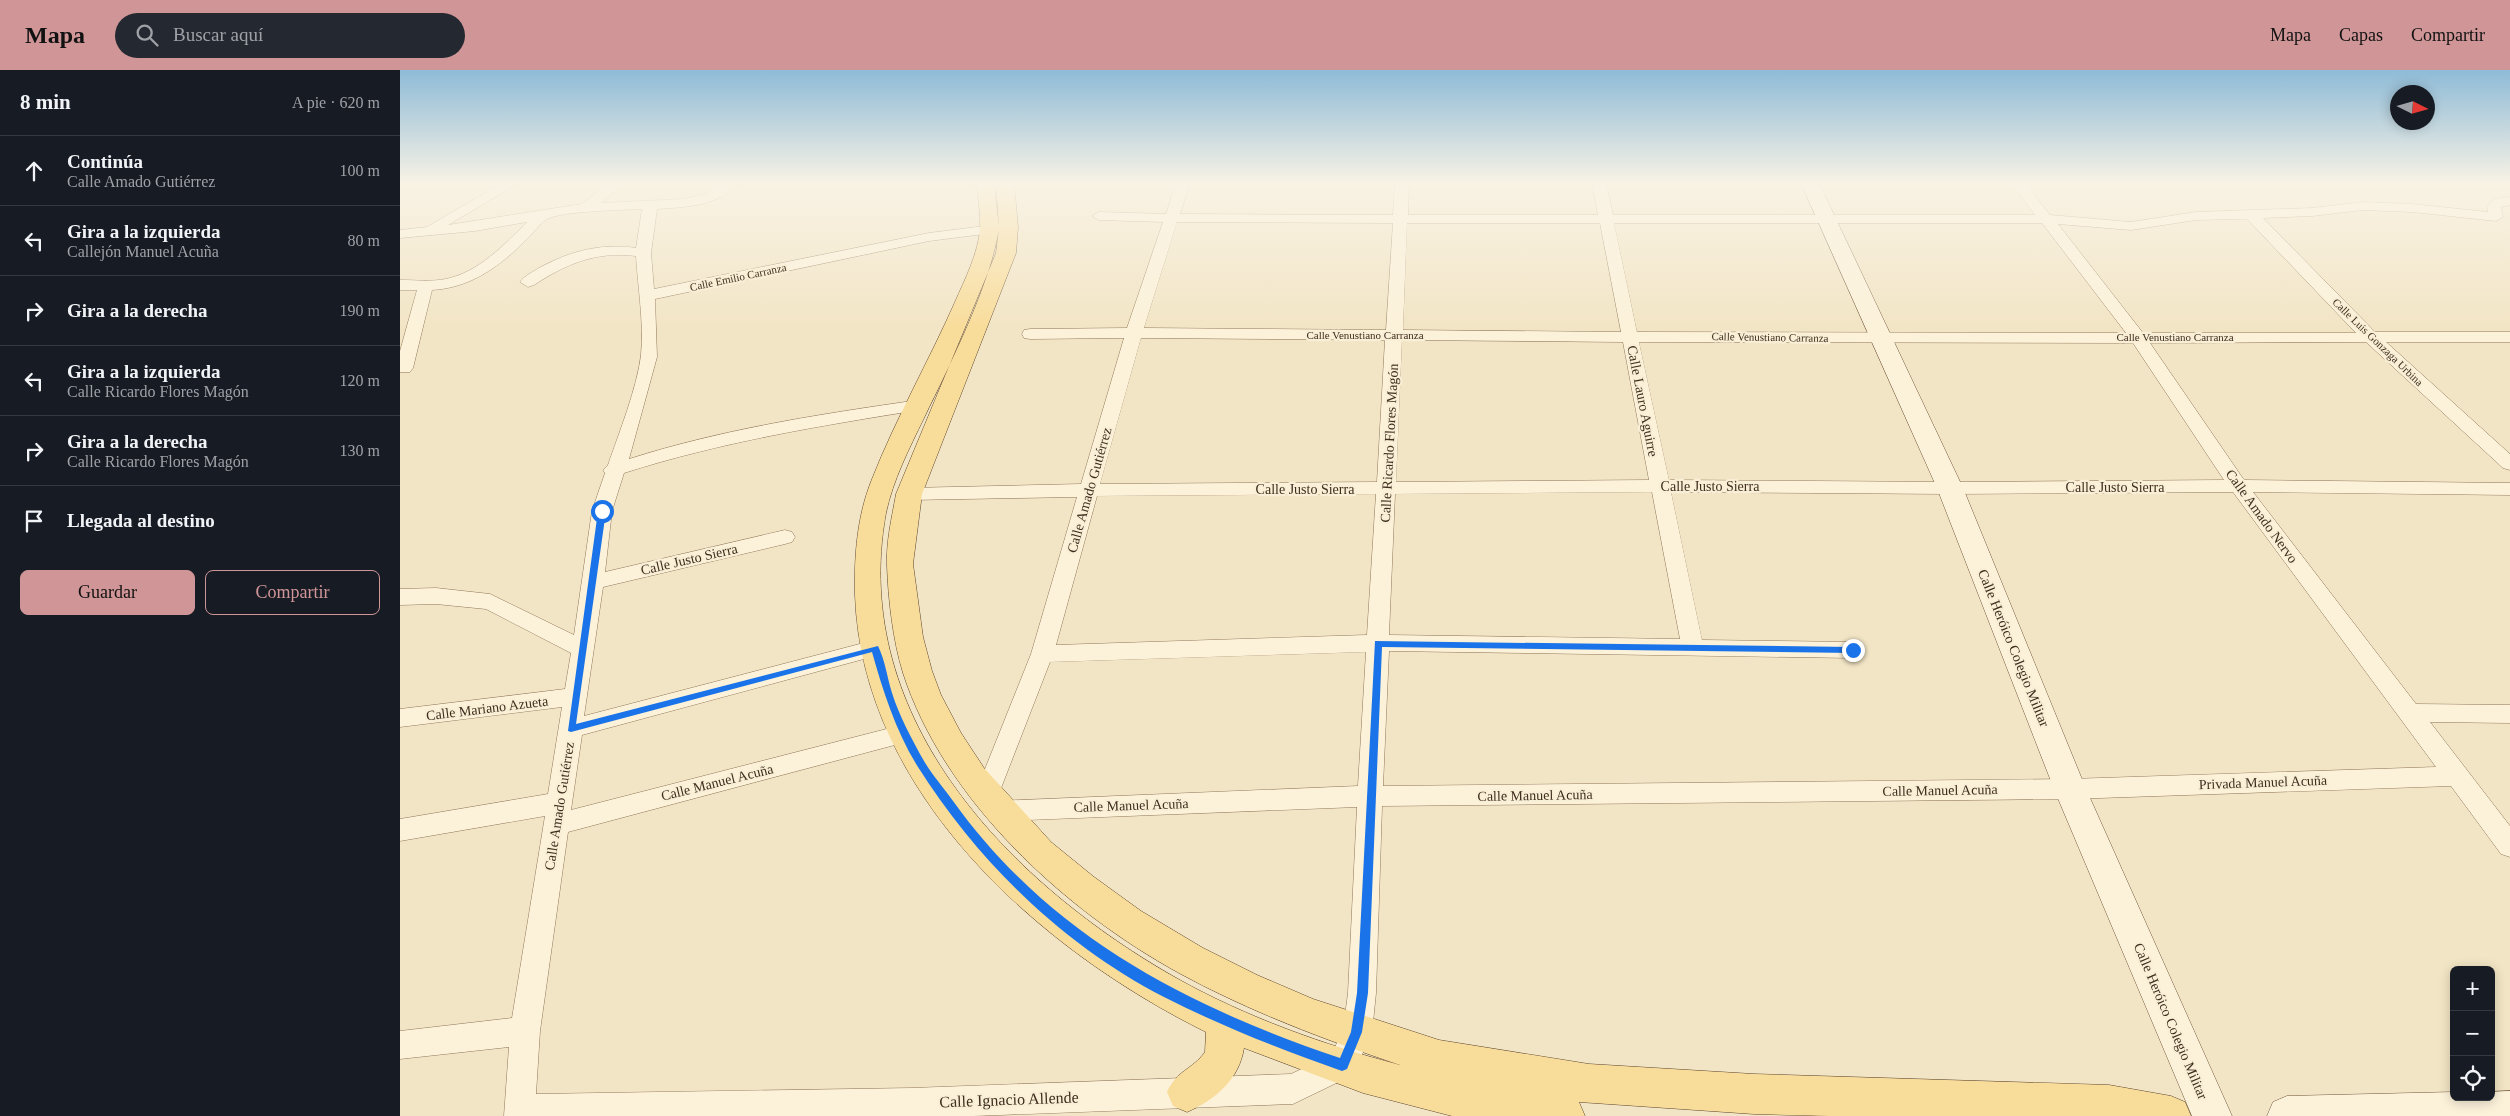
<!DOCTYPE html>
<html lang="es">
<head>
<meta charset="utf-8">
<style>
	:root { --surface:#171b24; --page:#242831; --text:#f1f3f6; --muted:#9ea1a6; --line:#363941; --accent:#cf9597 }
	body { margin:0; font-family:Georgia,serif; background:var(--page); color:var(--text) }
	.controls { position:absolute; right:15px; bottom:15px; display:grid; overflow:hidden; border-radius:8px; box-shadow:0 2px 12px #0003 }
	.controls button { width:45px; height:45px; display:grid; place-items:center; padding:0; border:0; border-bottom:1px solid var(--line); background:var(--surface); color:var(--text); font:25px sans-serif }
	.compass { position:absolute; left:1990px; top:15px; width:45px; height:45px; border-radius:50%; background:var(--surface); box-shadow:0 2px 12px #0003; rotate:95deg }
	.stop { position:absolute; width:15px; height:15px; margin:-11px; border:4px solid #1a73e8; border-radius:50%; background:#fff }
	.stop.end { background:#1a73e8; border-color:#fff; box-shadow:0 1px 5px #0008 }
	.list { margin:0; padding:0; list-style:none }
	h2 { display:flex; justify-content:space-between; align-items:center; height:65px; margin:0; padding:0 20px; font-size:21px }
	h2 small { font-size:16px; font-weight:400; color:var(--muted) }
	.list li { display:grid; grid-template-columns:32px 1fr auto; gap:15px; align-items:center; box-sizing:border-box; height:70px; padding:0 20px; border-top:1px solid var(--line) }
	.list b { display:block; font-size:19px; white-space:nowrap }
	.list p { margin:0; font-size:16px; white-space:nowrap; color:var(--muted) }
	.list em { font-size:16px; font-style:normal; color:var(--muted) }
	.actions { display:flex; gap:10px; padding:15px 20px }
	.actions a { flex:1; padding:11px 0; border:1px solid var(--accent); border-radius:8px; text-align:center; font-size:18px; color:var(--accent) }
	.actions .main { background:var(--accent); color:#111 }
	.icon { flex:none; width:28px; height:28px; fill:none; stroke:currentColor; stroke-width:2; stroke-linecap:round; stroke-linejoin:round }
	.map { position:relative; flex:none; width:2110px; height:1046px; overflow:hidden }
	header { display:flex; align-items:center; gap:30px; box-sizing:border-box; height:70px; padding:0 25px; background:var(--accent); color:#111 }
	header strong { font-size:24px }
	nav { display:flex; gap:28px; margin-inline-start:auto; font-size:18px }
	.search { width:350px; height:45px; background:var(--page); display:flex; align-items:center; gap:12px; box-sizing:border-box; padding:0 18px; border-radius:28px; color:var(--muted); font-size:19px }
	main { display:flex }
	aside { flex:1; background:var(--surface) }
	.map>svg:first-child { display:block }
</style>
</head>
<body>
<header>
<strong>Mapa</strong>
<div class="search"><svg class="icon" aria-label="search" viewBox="0 0 24 24"><circle cx="10" cy="10" r="6"/><path d="M15 15l6 6"/></svg>Buscar aquí</div>
<nav><a>Mapa</a><a>Capas</a><a>Compartir</a></nav>
</header>
<main>
<aside>
<h2>8 min<small>A pie · 620 m</small></h2>
<ul class="list">
<li><svg class="icon" aria-label="ahead" viewBox="0 0 24 24"><path d="M12 20V5M6 11l6-6 6 6"/></svg><div><b>Continúa</b><p>Calle Amado Gutiérrez</p></div><em>100 m</em></li>
<li><svg class="icon" aria-label="left" viewBox="0 0 24 24"><path d="M17 20v-9H6M10 6l-5 5 5 5"/></svg><div><b>Gira a la izquierda</b><p>Callejón Manuel Acuña</p></div><em>80 m</em></li>
<li><svg class="icon" aria-label="right" viewBox="0 0 24 24"><path d="M7 20v-9h11M14 6l5 5-5 5"/></svg><div><b>Gira a la derecha</b></div><em>190 m</em></li>
<li><svg class="icon" aria-label="left" viewBox="0 0 24 24"><path d="M17 20v-9H6M10 6l-5 5 5 5"/></svg><div><b>Gira a la izquierda</b><p>Calle Ricardo Flores Magón</p></div><em>120 m</em></li>
<li><svg class="icon" aria-label="right" viewBox="0 0 24 24"><path d="M7 20v-9h11M14 6l5 5-5 5"/></svg><div><b>Gira a la derecha</b><p>Calle Ricardo Flores Magón</p></div><em>130 m</em></li>
<li><svg class="icon" aria-label="arrive" viewBox="0 0 24 24"><path d="M6 21V4h12l-3 4 3 4H6"/></svg><div><b>Llegada al destino</b></div></li>
</ul>
<div class="actions"><a class="main">Guardar</a><a>Compartir</a></div>
</aside>
<div class="map">
<svg width="2110" height="1046" viewBox="0 0 2110 1046">
	<rect width="100%" height="100%" fill="#f2e5c5"/>
	<g fill="none" stroke-linecap="round" stroke-linejoin="round">
		<g stroke="#907759" stroke-width="1">
			<path id="minor" d="M102 113H119L48 155 182 134 209 113H225L201 133 284 129 303 125 321 113H337C319 137 283 137 257 139L251 183 254 219 529 163 608 153 615 157 608 161 529 171 255 229 257 287 229 389C323 359 421 344 519 330L525 331 528 335 525 339 519 340C419 356 321 372 224 403L212 441 205 502 385 460 392 462 395 467 392 472 385 474 203 517 184 646 475 570 483 572 486 578 483 584 475 586 182 665 171 740 506 654 514 656 518 663 514 670 506 672 168 762 140 961 136 1024 512 1018 891 1004 931 985 943 961 948 923 957 737 601 751 592 747 588 740 592 733 587 734 578 731 575 724 631 584 677 427 509 430 502 428 499 424 502 420 509 418 681 414 724 268 630 269 624 268 622 264 624 260 630 259 727 258 763 152 699 150 692 146 699 142 766 144 776 113H790L780 144 993 145 995 113H1009L1008 145H1198L1192 113H1206L1213 145H1635L1611 113H1625L1650 145 1731 152 1796 142 1912 138 1963 132 2012 134 2088 142 2087 136 2094 129 2110 127V135L2101 137 2103 147 2096 151 2012 142 1963 140 1912 146 1863 148 1975 262H2110V272H1986L2110 384V400L2103 398 1966 272 1750 273 1844 410 2110 413V425L1853 422 2016 634 2110 635V653L2030 652 2110 756V787L2101 784 2051 716 1670 729 982 736 976 923 972 962 953 1005 893 1034 573 1046H104L109 977 0 989V961L112 948 145 746 0 771V749L148 724 162 637 0 657V639L165 619 171 583 86 539 36 534 0 535V519L36 518 90 524 174 565 192 441 205 403 203 400 208 395C219 363 237 318 241 285 244 252 238 219 236 186 196 181 166 194 134 215L128 217 120 212C124 206 133 202 139 198 170 181 201 173 236 178L242 139C223 140 162 141 147 149 139 154 132 165 125 171 99 197 70 218 32 220L13 298 10 302H0V281L17 220H0V210C15 210 31 212 46 209 79 202 104 175 127 152L75 161 0 168V160L27 157ZM1847 149 1956 263H1743L1658 154 1731 160 1796 150ZM777 152 993 153 986 260 744 258ZM1007 153H1200L1221 262 1003 260ZM1214 153H1642L1726 263 1237 262ZM741 268 985 270 977 412 700 414ZM1002 270 1223 272 1249 410 996 412ZM1239 272 1733 273 1824 410 1550 412 1269 410ZM1252 422 1280 569 989 565 995 424ZM1271 422 1550 424 1833 422 2036 697 1670 709 983 716 989 581 1453 588 1461 586 1464 580 1461 574 1453 572 1302 570ZM976 424 967 565 656 575 697 426ZM966 582 958 716 596 731 650 592Z"/>
		</g>
		<g stroke="#72573c" stroke-width="1">
			<g id="secondary">
				<path d="M1401 113H1419L1563 418 1686 719 1832 1046H1792L1654 719 1537 418Z"/>
				<path d="M2110 1021V1046H1867L1873 1032 1887 1026 2054 1022V1027H2091V1022Z"/>
			</g>
		</g>
		<g stroke="#5d442d" stroke-width="1">
			<path id="primary" d="M576 113H594L599 158 596 113H614L618 157 616 183 522 424 513 494 523 567 532 601 541 625 561 663 584 698 651 772 694 807 741 841 803 878 857 905 913 929 1039 970 1189 994 1354 1004 1709 1015 1771 1026 1785 1032 1791 1046H1429L1354 1044 1179 1032 1185 1046H1052L963 1023 844 978C839 1010 815 1030 787 1042L773 1036 767 1022C777 1000 792 1000 805 982L806 962C640 880 462 724 455 525 454 486 457 446 472 409 496 348 529 291 555 232 565 209 578 184 580 159 581 144 578 128 576 113ZM599 158 596 183 496 424C492 447 486 471 487 495 488 528 493 571 503 603 544 730 664 840 779 903 851 942 923 969 1000 995 924 975 846 947 778 909 613 816 448 650 486 443 493 410 509 379 524 348 550 294 590 217 599 158Z"/>
		</g>
		<use href="#minor" fill="#fcf2da" fill-rule="evenodd"/>
		<use href="#secondary" fill="#fcf2da" fill-rule="evenodd"/>
		<use href="#primary" fill="#f8dc9a" fill-rule="evenodd"/>
	</g>
	<linearGradient id="sky" x2="0" y2="1"><stop stop-color="#8ebbd7"/><stop offset="0.44" stop-color="#f9f3e5"/><stop offset="1" stop-color="#f9f3e5" stop-opacity="0"/></linearGradient>
	<rect width="2110" height="259" fill="url(#sky)"/>
	<path fill="#1a73e8" d="M202 439 206 441 176 654 478 576C485 590 487 607 492 623 499 645 512 670 524 691 532 705 544 718 553 731 650 866 786 936 940 988L951 962 957 923 975 571 1453 577 1457 580 1453 583 982 577 968 923 962 962 947 999 942 1001C882 980 821 956 764 927 664 876 578 792 518 697 496 662 483 621 472 582L171 662 168 661 198 441Z"/>
	<g text-anchor="middle" stroke-width="4.5" stroke-linejoin="round" paint-order="stroke">
		<g font-size="11" fill="#3f2e1e" stroke="#f9efd6">
			<text transform="translate(338 207) rotate(-12)" y="4">Calle Emilio Carranza</text>
			<text x="965" y="269">Calle Venustiano Carranza</text>
			<text transform="translate(1370 267) rotate(1)" y="4">Calle Venustiano Carranza</text>
			<text x="1775" y="271">Calle Venustiano Carranza</text>
			<text transform="translate(1978 272) rotate(44)" y="4">Calle Luis Gonzaga Urbina</text>
		</g>
		<g font-size="14" fill="#3f2e1e" stroke="#f9efd6">
			<text transform="translate(1243 331) rotate(79)" y="5">Calle Lauro Aguirre</text>
			<text transform="translate(989 373) rotate(-87)" y="5">Calle Ricardo Flores Magón</text>
			<text x="1310" y="421">Calle Justo Sierra</text>
			<text x="1715" y="422">Calle Justo Sierra</text>
			<text x="905" y="424">Calle Justo Sierra</text>
			<text transform="translate(689 420) rotate(-74)" y="5">Calle Amado Gutiérrez</text>
			<text transform="translate(1862 446) rotate(54)" y="5">Calle Amado Nervo</text>
			<text transform="translate(289 489) rotate(-13)" y="5">Calle Justo Sierra</text>
			<text transform="translate(1614 578) rotate(68)" y="5">Calle Heróico Colegio Militar</text>
			<text transform="translate(87 638) rotate(-7)" y="5">Calle Mariano Azueta</text>
			<text transform="translate(317 712) rotate(-14)" y="5">Calle Manuel Acuña</text>
			<text transform="translate(1863 712) rotate(-2)" y="5">Privada Manuel Acuña</text>
			<text transform="translate(1540 720) rotate(-1)" y="5">Calle Manuel Acuña</text>
			<text transform="translate(1135 725) rotate(-1)" y="5">Calle Manuel Acuña</text>
			<text transform="translate(731 735) rotate(-2)" y="5">Calle Manuel Acuña</text>
			<text transform="translate(159 736) rotate(-81)" y="5">Calle Amado Gutiérrez</text>
			<text transform="translate(1771 951) rotate(67)" y="5">Calle Heróico Colegio Militar</text>
		</g>
		<g font-size="16" fill="#3f2e1e" stroke="#f9efd6">
			<text transform="translate(609 1029) rotate(-2)" y="6">Calle Ignacio Allende</text>
		</g>
	</g>
</svg>
<div class="controls">
<button>+</button>
<button>−</button>
<button><svg class="icon" aria-label="locate" viewBox="0 0 24 24"><circle cx="12" cy="12" r="6"/><path d="M12 2v4M12 18v4M2 12h4M18 12h4"/></svg></button>
</div>
<svg class="compass" viewBox="-18 -18 36 36"><path d="M0-13l5 13h-10z" fill="#e53935"/><path d="M0 13l5-13h-10z" fill="#9ea1a6"/></svg>
<div class="stop" style="left:202px;top:441px"></div>
<div class="stop end" style="left:1453px;top:580px"></div>
</div>
</main>
</body>
</html>
